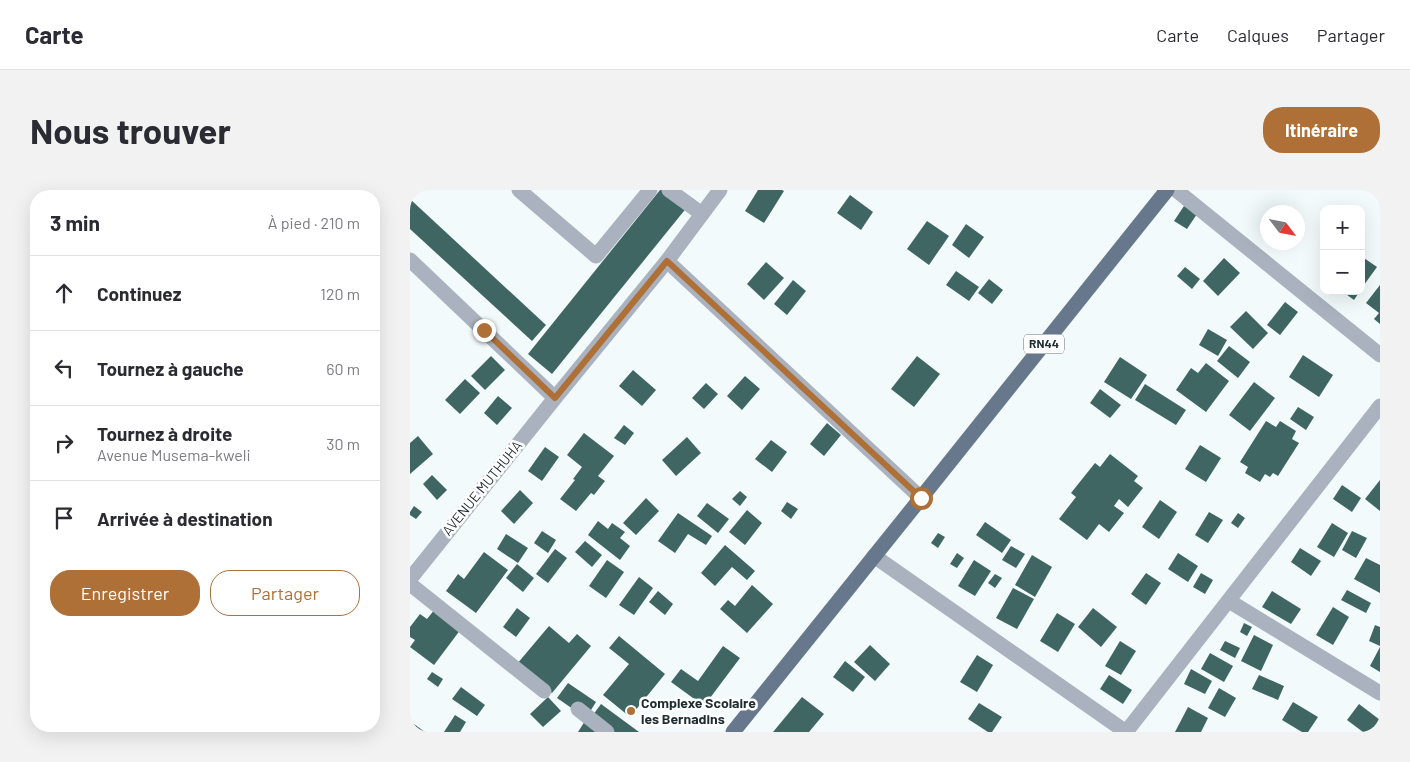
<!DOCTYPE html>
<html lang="fr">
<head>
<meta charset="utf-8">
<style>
	:root { --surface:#fff; --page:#f2f2f3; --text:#2b2b33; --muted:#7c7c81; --line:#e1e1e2; --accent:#ae7036 }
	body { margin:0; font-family:Barlow,sans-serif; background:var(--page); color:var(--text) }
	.controls { position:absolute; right:15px; top:15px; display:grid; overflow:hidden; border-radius:10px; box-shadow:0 5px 20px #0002 }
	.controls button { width:45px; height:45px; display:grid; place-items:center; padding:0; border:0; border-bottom:1px solid var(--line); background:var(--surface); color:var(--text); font:25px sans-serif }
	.compass { position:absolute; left:850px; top:15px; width:45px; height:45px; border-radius:50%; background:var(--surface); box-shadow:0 5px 20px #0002; rotate:122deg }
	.stop { position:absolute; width:15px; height:15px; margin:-11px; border:4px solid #ae7036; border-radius:50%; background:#fff }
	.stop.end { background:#ae7036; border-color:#fff; box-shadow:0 1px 5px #0008 }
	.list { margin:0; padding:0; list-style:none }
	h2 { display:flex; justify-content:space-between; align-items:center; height:65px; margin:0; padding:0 20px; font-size:21px }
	h2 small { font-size:16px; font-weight:400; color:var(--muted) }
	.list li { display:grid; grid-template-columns:32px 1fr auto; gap:15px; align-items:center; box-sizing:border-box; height:75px; padding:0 20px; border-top:1px solid var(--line) }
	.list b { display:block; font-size:19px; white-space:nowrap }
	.list p { margin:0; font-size:16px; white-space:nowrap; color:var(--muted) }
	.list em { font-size:16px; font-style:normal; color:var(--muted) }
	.actions { display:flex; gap:10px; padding:15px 20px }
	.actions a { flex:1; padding:11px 0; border:1px solid var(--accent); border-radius:20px; text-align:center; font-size:18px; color:var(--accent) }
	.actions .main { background:var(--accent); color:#fff }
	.icon { flex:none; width:28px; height:28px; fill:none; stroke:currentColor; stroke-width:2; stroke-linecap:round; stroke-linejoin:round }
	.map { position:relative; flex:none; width:970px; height:542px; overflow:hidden; border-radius:20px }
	header { display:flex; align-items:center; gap:30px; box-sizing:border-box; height:70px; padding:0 25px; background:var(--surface); border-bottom:1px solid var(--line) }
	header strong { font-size:24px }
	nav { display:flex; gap:28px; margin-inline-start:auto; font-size:18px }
	.intro { display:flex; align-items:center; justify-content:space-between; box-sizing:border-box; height:120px; padding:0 30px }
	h1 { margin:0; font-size:35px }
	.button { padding:12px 22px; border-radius:20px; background:var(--accent); color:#fff; font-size:18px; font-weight:700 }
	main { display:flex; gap:30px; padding:0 30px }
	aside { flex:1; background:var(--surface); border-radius:20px; box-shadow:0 5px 20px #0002 }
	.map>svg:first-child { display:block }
</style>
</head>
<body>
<header>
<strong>Carte</strong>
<nav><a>Carte</a><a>Calques</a><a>Partager</a></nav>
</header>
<div class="intro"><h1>Nous trouver</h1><a class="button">Itinéraire</a></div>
<main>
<aside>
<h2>3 min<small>À pied · 210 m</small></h2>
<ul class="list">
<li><svg class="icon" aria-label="ahead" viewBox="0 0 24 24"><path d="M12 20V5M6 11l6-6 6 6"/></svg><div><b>Continuez</b></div><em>120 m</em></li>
<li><svg class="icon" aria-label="left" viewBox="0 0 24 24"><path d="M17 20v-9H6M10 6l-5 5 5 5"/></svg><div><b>Tournez à gauche</b></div><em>60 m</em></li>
<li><svg class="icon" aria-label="right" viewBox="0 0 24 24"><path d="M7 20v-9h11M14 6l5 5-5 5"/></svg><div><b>Tournez à droite</b><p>Avenue Musema-kweli</p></div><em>30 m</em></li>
<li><svg class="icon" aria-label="arrive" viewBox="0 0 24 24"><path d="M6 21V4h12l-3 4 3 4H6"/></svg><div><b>Arrivée à destination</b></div></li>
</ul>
<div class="actions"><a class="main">Enregistrer</a><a>Partager</a></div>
</aside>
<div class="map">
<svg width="970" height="542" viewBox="0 0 970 542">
	<rect width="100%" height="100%" fill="#f2fafc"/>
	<g fill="#406663">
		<path d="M250 0H259L278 16 142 184 118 164Z"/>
		<path d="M348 0H372L374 1 354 33 335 21Z"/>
		<path d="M440 5 463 22 451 40 427 23Z"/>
		<path d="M0 9 136 135 122 151 0 39Z"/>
		<path d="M774 16 787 24 777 39 764 31Z"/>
		<path d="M517 31 539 46 519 75 497 59Z"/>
		<path d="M556 34 574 47 559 68 542 55Z"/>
		<path d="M951 66 967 77 951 99Z"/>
		<path d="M814 68 830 83 808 106 793 91Z"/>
		<path d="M356 72 374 88 354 110 337 94Z"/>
		<path d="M775 77 790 89 782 99 767 86Z"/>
		<path d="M546 81 569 97 559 111 536 95Z"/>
		<path d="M579 89 593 100 582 114 568 103Z"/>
		<path d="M383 90 396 101 377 125 364 114Z"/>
		<path d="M970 95V134L964 129 969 123 956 113Z"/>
		<path d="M934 101H950L944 110 933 102Z"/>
		<path d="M875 112 888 122 870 145 857 135Z"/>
		<path d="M836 121 858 143 843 159 820 137Z"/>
		<path d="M798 139 817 150 808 166 789 155Z"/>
		<path d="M819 156 840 172 828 188 807 171Z"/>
		<path d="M893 165 923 185 909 207 879 187Z"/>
		<path d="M81 166 95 180 75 200 61 186Z"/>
		<path d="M507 166 530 184 504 217 481 199Z"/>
		<path d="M710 167 737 185 721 209 694 192Z"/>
		<path d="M796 173 819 191 796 222 766 200 781 178 788 183Z"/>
		<path d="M223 180 246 200 232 216 209 196Z"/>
		<path d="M335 186 350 199 332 220 317 206Z"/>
		<path d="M55 189 70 203 50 224 35 210Z"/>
		<path d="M844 192 865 208 840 241 819 225Z"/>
		<path d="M296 193 308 204 294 219 282 208Z"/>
		<path d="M735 194 776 220 766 235 725 210Z"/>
		<path d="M690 199 711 215 700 228 680 213Z"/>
		<path d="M88 206 102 218 87 235 74 223Z"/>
		<path d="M888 217 904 227 896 240 880 229Z"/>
		<path d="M856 231 866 237 870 231 886 241 882 249 889 253 868 286 863 283 860 287 855 284 850 292 835 283 838 277 830 272Z"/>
		<path d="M417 233 431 245 414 266 400 254Z"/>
		<path d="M214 235 224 243 215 255 204 248Z"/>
		<path d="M174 243 204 266 188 286 195 291 184 305 181 303 166 321 150 309 165 290 163 289 172 277 157 265Z"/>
		<path d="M8 246 23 264 0 284V253Z"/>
		<path d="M277 247 291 263 266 286 252 270Z"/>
		<path d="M361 250 377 262 362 282 345 269Z"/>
		<path d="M790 255 811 268 796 292 775 279Z"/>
		<path d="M135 257 149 267 132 291 118 281Z"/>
		<path d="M700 264 728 286 724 291 733 298 718 317 709 309 704 316 714 323 699 342 689 334 677 350 649 329 666 307 661 303 685 273 690 277Z"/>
		<path d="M22 285 37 300 27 310 13 294Z"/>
		<path d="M970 290V321L955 309Z"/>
		<path d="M932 295 951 308 942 322 923 309Z"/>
		<path d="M110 300 123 313 104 334 91 321Z"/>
		<path d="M330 301 337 307 330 316 322 309Z"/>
		<path d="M236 308 249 321 226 345 213 333Z"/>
		<path d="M750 310 767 322 749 349 732 337Z"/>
		<path d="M377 312 388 319 381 329 371 321Z"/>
		<path d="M297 313 319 329 308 343 287 326Z"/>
		<path d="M4 316 12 322 6 329 0 325V322Z"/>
		<path d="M337 320 352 333 335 355 319 342Z"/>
		<path d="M799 322 813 330 798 353 785 345Z"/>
		<path d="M268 323 302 346 296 355 278 344 265 363 248 351Z"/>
		<path d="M828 323 835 328 828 338 821 333Z"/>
		<path d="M188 331 198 339 202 333 215 342 210 348 220 356 210 370 178 345Z"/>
		<path d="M575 332 601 350 592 363 566 345Z"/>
		<path d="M922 333 938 343 924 367 907 357Z"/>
		<path d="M132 341 146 350 138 363 124 353Z"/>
		<path d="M942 341 957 348 946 368 932 360Z"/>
		<path d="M528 343 535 347 528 358 521 353Z"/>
		<path d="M96 344 118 358 108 373 87 359Z"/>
		<path d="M175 351 192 365 182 377 165 362Z"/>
		<path d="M315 355 345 381 337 390 322 377 305 396 291 383Z"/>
		<path d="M601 356 615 364 606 378 592 370Z"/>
		<path d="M890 358 911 371 901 386 881 372Z"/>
		<path d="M145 359 157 368 138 393 126 384Z"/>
		<path d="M74 362 98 380 66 423 36 401 48 384 54 389Z"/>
		<path d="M547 363 554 368 547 378 540 374Z"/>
		<path d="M768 363 788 376 778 392 758 379Z"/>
		<path d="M622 365 642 377 625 407 605 395Z"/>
		<path d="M956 368 970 375V403L944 389Z"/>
		<path d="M197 370 214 382 196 408 179 396Z"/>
		<path d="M564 370 581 381 565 406 548 396Z"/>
		<path d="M107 374 124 388 113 402 96 388Z"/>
		<path d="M736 383 751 393 736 415 721 404Z"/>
		<path d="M791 383 803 390 795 404 783 397Z"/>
		<path d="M585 384 592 388 585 398 578 393Z"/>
		<path d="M229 387 243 398 224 425 209 415Z"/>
		<path d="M342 395 363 414 337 443 310 419 318 410 325 416Z"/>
		<path d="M603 398 624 409 607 439 586 428Z"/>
		<path d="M937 400 961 413 956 423 931 410Z"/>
		<path d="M248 401 263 414 255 425 239 412Z"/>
		<path d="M862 401 891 419 881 434 852 417Z"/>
		<path d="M923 417 939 427 923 455 906 445Z"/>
		<path d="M107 418 120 428 106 447 93 437Z"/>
		<path d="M683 418 707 437 691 457 668 437Z"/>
		<path d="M25 419 51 439 24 475 0 457 5 450 0 447V437L10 424 17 429Z"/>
		<path d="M647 423 665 434 648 462 630 451Z"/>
		<path d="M834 433 842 437 837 446 830 442Z"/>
		<path d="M965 435 970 437V456L959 451Z"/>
		<path d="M139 436 159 453 167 444 181 456 142 503 107 474Z"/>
		<path d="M844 445 863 455 851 481 831 471Z"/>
		<path d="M209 446 255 484 220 527 193 505 219 474 199 458Z"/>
		<path d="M710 451 726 461 711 485 695 476Z"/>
		<path d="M815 451 830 458 825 468 810 460Z"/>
		<path d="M460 455 480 474 465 491 444 472Z"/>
		<path d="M313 456 330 468 294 516 261 492 271 479 288 491Z"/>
		<path d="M970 457V482L960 476Z"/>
		<path d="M800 463 823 476 814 492 791 479Z"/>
		<path d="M567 465 583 475 567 502 550 492Z"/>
		<path d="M435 471 455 487 443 502 423 487Z"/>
		<path d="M781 479 802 491 795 504 774 494Z"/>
		<path d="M22 482 33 489 28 497 17 489Z"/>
		<path d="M699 485 722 500 713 514 690 499Z"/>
		<path d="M849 485 874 496 868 510 842 499Z"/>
		<path d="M158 493 186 512 176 528 147 508Z"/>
		<path d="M51 497 75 515 67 526 42 509Z"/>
		<path d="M809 498 826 508 815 527 798 518Z"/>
		<path d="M138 507 151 521 133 537 120 524Z"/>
		<path d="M392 507 414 524 399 542H363Z"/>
		<path d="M883 512 908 527 898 542H892L872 530Z"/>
		<path d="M569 513 592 527 582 542H578L558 529Z"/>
		<path d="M191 514 229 542H199L180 529Z"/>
		<path d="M949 514 970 530V538L967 542H953L937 530Z"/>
		<path d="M778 517 798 528 791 542H765Z"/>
		<path d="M45 525 56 532 50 542H34Z"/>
		<path d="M175 531 187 539 185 542H168Z"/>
		<path d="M4 534 15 542H0V540Z"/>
	</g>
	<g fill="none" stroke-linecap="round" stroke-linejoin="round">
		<g stroke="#a9b2be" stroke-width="15">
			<path d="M109 0 186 66 240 0"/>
			<path d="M259 0 292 24"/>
			<path d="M766 0 970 165"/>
			<path d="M0 70 145 208"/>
			<path d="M257 71 511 308"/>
			<path d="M464 366 716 542"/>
			<path d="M0 389 145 208 257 71 310 0"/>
			<path d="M0 394 134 501"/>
			<path d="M819 411 970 503"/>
			<path d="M168 519 197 542"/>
			<path d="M716 542 970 216"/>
		</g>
		<path stroke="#67788c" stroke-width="15" d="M323 542 511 308 757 0"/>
	</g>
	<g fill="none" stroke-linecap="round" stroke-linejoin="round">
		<path stroke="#ae7036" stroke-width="6" d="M74 140 145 208 257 71 511 308"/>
	</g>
	<circle fill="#ae7036" stroke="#fff" stroke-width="2" cx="221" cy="521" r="5"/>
	<g text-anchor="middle" stroke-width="5" stroke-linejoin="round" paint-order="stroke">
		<rect fill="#fff" stroke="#626c70" stroke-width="1" x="614" y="144.5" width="40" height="19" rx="4"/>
		<g font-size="12" font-weight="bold" fill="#1e2d32">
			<text x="634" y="158">RN44</text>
		</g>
		<g font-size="14" fill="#1e2d32" stroke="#fff">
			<text transform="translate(72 298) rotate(-51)" y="5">AVENUE MUTHUHA</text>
		</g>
		<g font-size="14" font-weight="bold" fill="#1e2d32" stroke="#fff" text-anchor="start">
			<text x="231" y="518">Complexe Scolaire<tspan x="231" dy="16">les Bernadins</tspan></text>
		</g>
	</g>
</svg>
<div class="controls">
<button>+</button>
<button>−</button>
</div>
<svg class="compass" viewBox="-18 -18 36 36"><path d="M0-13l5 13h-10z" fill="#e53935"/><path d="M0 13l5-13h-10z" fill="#7c7c81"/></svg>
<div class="stop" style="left:511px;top:308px"></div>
<div class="stop end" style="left:74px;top:140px"></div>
</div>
</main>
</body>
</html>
